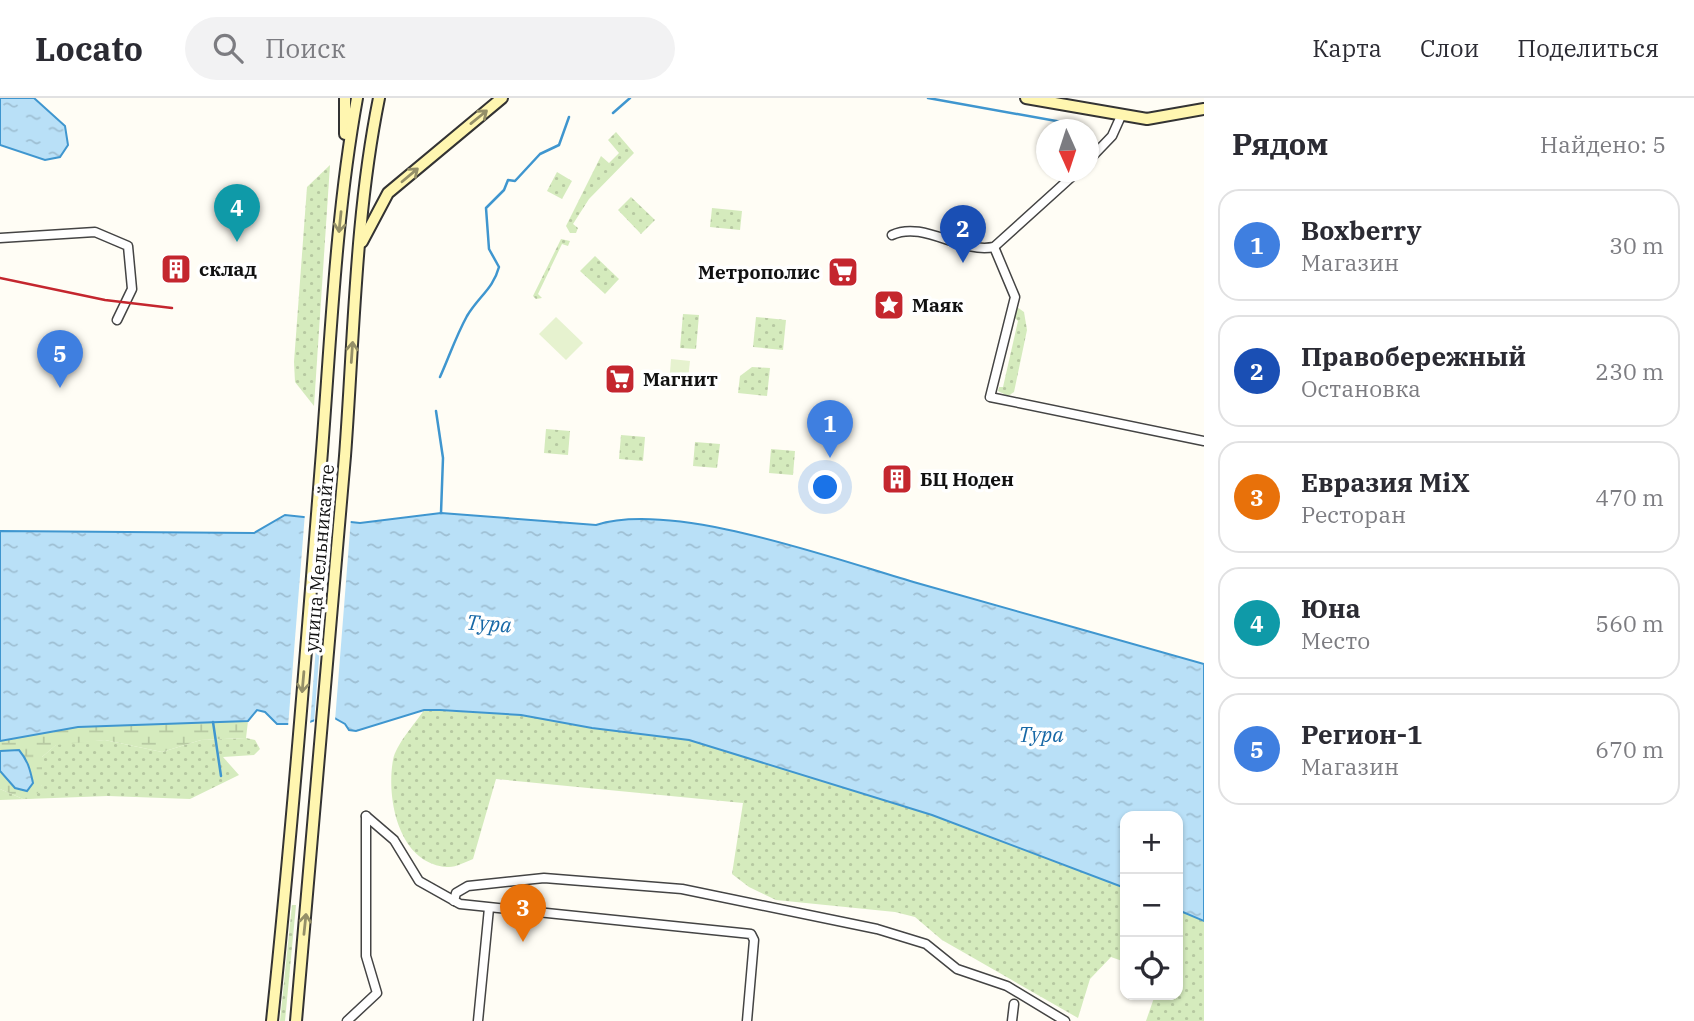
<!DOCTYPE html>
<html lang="ru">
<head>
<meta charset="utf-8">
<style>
	:root { --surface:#fff; --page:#f2f2f3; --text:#2b2b33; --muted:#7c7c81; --line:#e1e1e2; --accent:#c4262e }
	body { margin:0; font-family:"IBM Plex Serif",serif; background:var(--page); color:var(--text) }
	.controls { position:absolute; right:21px; bottom:21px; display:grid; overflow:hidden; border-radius:14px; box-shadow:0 2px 5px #0004 }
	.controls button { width:63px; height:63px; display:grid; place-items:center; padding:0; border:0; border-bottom:2px solid var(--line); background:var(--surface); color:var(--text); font:35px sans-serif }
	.compass { position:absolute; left:1036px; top:21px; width:63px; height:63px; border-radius:50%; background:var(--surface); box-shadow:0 2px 5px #0004; rotate:177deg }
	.you { position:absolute; left:826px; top:390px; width:24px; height:24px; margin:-18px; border:5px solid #fff; border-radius:50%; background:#1a73e8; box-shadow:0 0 0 10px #1a73e833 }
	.badge { display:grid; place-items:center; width:46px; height:46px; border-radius:50%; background:var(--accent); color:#fff; font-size:23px; font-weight:700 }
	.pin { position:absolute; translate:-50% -58px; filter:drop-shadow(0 2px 4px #0008) }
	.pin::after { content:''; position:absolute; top:37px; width:24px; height:21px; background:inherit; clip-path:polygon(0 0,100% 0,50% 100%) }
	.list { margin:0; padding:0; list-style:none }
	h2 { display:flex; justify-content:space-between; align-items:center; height:91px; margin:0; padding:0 28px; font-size:30px }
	h2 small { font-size:23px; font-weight:400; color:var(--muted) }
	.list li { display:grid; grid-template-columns:46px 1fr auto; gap:21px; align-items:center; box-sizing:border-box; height:112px; margin:0 14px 14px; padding:0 14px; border:2px solid var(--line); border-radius:21px }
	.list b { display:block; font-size:26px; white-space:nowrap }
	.list p { margin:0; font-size:23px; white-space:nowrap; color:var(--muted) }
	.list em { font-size:23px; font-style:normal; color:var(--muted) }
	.icon { flex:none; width:38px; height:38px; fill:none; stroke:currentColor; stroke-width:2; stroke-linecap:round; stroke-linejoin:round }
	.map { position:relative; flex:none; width:1204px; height:923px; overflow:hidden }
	header { display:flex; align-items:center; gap:42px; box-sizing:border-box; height:98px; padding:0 35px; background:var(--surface); border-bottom:2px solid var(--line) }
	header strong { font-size:33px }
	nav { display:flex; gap:38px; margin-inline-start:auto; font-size:24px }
	.search { width:490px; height:63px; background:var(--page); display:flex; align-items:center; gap:18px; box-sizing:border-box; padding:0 24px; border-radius:38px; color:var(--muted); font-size:26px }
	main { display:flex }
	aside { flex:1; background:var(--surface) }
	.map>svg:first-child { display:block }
</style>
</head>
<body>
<header>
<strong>Locato</strong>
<div class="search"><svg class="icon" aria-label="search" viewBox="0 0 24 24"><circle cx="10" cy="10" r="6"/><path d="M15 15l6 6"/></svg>Поиск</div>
<nav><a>Карта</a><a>Слои</a><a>Поделиться</a></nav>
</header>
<main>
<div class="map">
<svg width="1204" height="923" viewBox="0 0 1204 923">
	<defs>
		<pattern id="grass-dots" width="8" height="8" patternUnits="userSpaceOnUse" patternTransform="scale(1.75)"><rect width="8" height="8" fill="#d5ebbd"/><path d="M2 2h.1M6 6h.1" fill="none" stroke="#b6c8a1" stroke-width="1.8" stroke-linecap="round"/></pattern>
		<pattern id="wetland-marsh" width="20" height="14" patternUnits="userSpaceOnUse" patternTransform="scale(1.75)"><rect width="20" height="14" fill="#d5ebbd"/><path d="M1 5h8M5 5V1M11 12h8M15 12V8" fill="none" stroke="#b6c8a1"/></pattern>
		<pattern id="water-ripples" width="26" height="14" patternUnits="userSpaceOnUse" patternTransform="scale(1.75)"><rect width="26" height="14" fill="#b9e0f7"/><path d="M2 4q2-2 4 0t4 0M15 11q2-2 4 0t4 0" fill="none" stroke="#9ebfd3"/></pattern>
	</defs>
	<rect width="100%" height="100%" fill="#fffdf5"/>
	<g fill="url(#grass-dots)">
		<path d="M616 34 634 55 589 101 573 126 578 130 576 135H570L566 128 601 58 609 65 619 55 608 42Z"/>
		<path d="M330 67 314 308 295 284 294 264 307 89Z"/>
		<path d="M557 74 572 83 562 101 547 93Z"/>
		<path d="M631 99 655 122 641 136 618 112Z"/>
		<path d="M712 110 742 113 740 132 710 129Z"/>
		<path d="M561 141 570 143 568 148 562 146 538 196 542 200 536 201 533 198Z"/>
		<path d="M595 158 619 181 605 196 580 173Z"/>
		<path d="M1017 209 1024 214 1027 232 1014 294 1008 298 998 293 999 289H1003L1018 223 1013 218Z"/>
		<path d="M683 216 699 217 696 251 680 250Z"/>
		<path d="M756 219 786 222 783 252 753 249Z"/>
		<path d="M752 269 770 270 767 298 738 295 740 278Z"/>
		<path d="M546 331 570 333 568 357 544 355Z"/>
		<path d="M621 337 645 339 643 363 619 361Z"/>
		<path d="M695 344 720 346 717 370 693 368Z"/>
		<path d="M771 351 795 353 793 377 769 375Z"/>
		<path d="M424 612 521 617 592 630 689 642 932 717 1125 790V864L1111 859 1090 881 1078 920 942 842 915 819 895 814 776 802 749 789 732 776 743 705 496 681 473 761C465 764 455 770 447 769 399 766 386 701 393 662 396 646 415 626 424 612Z"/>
		<path d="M246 640 255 642 260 651 254 657 223 659 239 677 190 701 108 698 0 702V691L23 701 42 687V659L58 645 105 642 162 654 201 642Z"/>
		<path d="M292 807H296L285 923H280Z"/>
		<path d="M1178 812 1204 823V923H1146L1155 897H1178Z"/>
	</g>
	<path fill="url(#wetland-marsh)" d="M248 623 246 640 201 642 162 654 105 642 56 647 42 659V687L35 700 23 701 0 691V673L19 652 0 653V643L6 642 78 629Z"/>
	<g fill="#e6f2cf">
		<path d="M556 219 583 245 566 262 539 236Z"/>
		<path d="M671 261 690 263 687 290 669 288Z"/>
	</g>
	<g fill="url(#water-ripples)" stroke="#3f96cf" stroke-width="2">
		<path d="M0 0H34L65 28 68 47 60 59 45 62 0 47Z"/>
		<path d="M441 415 596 427C674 402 837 462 917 485 1013 512 1108 539 1204 566V823L1178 812V718H1125V790L932 717 689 642 592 630 521 617 440 612H424L356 633 349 632 345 626 329 617 304 626H277L265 614 257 612 248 623 78 629 0 643V433L254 435 285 417 360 425Z"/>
		<path d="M19 652C28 663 30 671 33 685L27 693 15 690 0 673V653Z"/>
	</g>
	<g fill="#fffdf5">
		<path d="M305 415 326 418 310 627 288 629Z"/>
		<path d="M330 418 351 420 335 623 328 621 314 625Z"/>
	</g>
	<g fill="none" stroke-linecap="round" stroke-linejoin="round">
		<g stroke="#3f96cf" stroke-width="2.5">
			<path d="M928 0 1084 28"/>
			<path d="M613 15 630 0"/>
			<path d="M440 279C449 259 456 238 467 218 479 198 493 191 499 169L489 151 486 110 504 92 508 82 515 83 540 56 559 47 569 19"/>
			<path d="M436 313 443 360 441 415"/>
			<path d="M213 624 221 678"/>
		</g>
		<g stroke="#444" stroke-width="11">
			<g id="street">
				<path d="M1088 63 1112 38 1121 18"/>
				<path d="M892 137C924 122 960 156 994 149L1077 74"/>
				<path d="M0 140 95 134 128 148 132 191 117 222"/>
				<path d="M994 149 1015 199 990 299 1204 343"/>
				<path d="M366 718 394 742 419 783 460 806 751 836 754 842 747 923"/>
				<path d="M454 803 456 795 468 788 544 780 682 791 877 831 926 846 957 871 1007 888 1065 923"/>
				<path d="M347 923 377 895 366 858V718"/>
				<path d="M478 923 489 810"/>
				<path d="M1012 923 1014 906"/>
			</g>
		</g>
		<g stroke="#333" stroke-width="14">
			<g id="secondary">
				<path d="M1026 0 1147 21 1204 11"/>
				<path d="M345 36V0"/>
				<path d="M362 144 388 95 502 0"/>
				<path d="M272 923C292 733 307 543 322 353 331 235 336 116 357 0"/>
				<path d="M296 923C312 735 330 547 345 358 354 239 355 118 379 0"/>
			</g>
		</g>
		<use href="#street" stroke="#fff" stroke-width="8"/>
		<use href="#secondary" stroke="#fff6b0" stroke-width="10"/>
		<path stroke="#c4262e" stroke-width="2.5" d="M0 180 105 202 172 210"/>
	</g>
	<defs><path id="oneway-shaft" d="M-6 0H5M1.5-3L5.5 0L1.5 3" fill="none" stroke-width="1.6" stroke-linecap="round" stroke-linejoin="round" transform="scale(1.75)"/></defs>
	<g stroke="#948f68">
		<use href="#oneway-shaft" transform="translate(479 19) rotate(-39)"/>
		<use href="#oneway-shaft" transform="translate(410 77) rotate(-40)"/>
		<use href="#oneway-shaft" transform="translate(340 124) rotate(96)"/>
		<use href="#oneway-shaft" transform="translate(352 254) rotate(-86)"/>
		<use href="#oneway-shaft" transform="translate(303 584) rotate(95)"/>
		<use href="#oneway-shaft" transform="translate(305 826) rotate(-84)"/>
	</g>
	<defs>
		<g id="building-square" transform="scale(1.575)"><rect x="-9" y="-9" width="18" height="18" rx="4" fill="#c4262e" stroke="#fff"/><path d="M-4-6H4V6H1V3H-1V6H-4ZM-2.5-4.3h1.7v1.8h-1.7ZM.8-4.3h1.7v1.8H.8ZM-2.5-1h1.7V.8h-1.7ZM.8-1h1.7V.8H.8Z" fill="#fff"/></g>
		<g id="supermarket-square" transform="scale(1.575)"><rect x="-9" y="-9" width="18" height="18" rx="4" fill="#c4262e" stroke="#fff"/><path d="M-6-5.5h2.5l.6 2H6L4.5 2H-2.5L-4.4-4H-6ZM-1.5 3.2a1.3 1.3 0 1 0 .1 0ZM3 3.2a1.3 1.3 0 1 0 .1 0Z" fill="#fff"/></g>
		<g id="sight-square" transform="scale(1.575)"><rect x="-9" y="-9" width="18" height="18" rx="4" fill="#c4262e" stroke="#fff"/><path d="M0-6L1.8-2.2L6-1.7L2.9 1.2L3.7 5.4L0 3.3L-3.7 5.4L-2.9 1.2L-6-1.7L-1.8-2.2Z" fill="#fff"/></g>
	</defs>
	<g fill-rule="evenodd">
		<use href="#building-square" x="176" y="171"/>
		<use href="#supermarket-square" x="843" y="174"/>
		<use href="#sight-square" x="889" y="207"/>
		<use href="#supermarket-square" x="620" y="281"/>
		<use href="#building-square" x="897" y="381"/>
	</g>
	<g text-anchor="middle" stroke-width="7" stroke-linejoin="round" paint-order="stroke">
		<g font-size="19" font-weight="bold" fill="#111" stroke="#fff" text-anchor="start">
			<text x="199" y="178">склад</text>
			<text x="820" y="181" text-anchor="end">Метрополис</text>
			<text x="912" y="214">Маяк</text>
			<text x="643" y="288">Магнит</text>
			<text x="920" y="388">БЦ Ноден</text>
		</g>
		<g font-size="19" fill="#111" stroke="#fff">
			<text transform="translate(319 460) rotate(-85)" y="7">улица Мельникайте</text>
		</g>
		<g font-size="21" font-style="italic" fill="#1768a6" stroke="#fff">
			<text transform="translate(489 526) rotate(4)" y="7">Тура</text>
			<text x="1041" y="644">Тура</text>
		</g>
	</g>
</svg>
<div class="controls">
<button>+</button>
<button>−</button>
<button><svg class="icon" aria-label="locate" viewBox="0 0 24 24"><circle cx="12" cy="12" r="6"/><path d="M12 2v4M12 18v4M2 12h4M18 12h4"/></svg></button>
</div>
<svg class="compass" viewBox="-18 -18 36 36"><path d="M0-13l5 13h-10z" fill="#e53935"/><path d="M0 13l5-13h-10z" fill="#7c7c81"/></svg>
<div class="you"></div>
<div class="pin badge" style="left:830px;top:360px;background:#3f7fe0">1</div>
<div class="pin badge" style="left:963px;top:165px;background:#1a4fb4">2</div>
<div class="pin badge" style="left:523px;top:844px;background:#e8710a">3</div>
<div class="pin badge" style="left:237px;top:144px;background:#0f9aa8">4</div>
<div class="pin badge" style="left:60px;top:290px;background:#3f7fe0">5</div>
</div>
<aside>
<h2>Рядом<small>Найдено: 5</small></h2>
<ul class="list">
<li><span class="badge" style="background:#3f7fe0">1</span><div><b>Boxberry</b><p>Магазин</p></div><em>30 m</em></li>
<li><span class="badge" style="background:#1a4fb4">2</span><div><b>Правобережный</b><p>Остановка</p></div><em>230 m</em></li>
<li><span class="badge" style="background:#e8710a">3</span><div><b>Евразия MiX</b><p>Ресторан</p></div><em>470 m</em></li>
<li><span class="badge" style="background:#0f9aa8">4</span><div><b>Юна</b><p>Место</p></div><em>560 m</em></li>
<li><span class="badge" style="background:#3f7fe0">5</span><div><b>Регион-1</b><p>Магазин</p></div><em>670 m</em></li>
</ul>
</aside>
</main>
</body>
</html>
